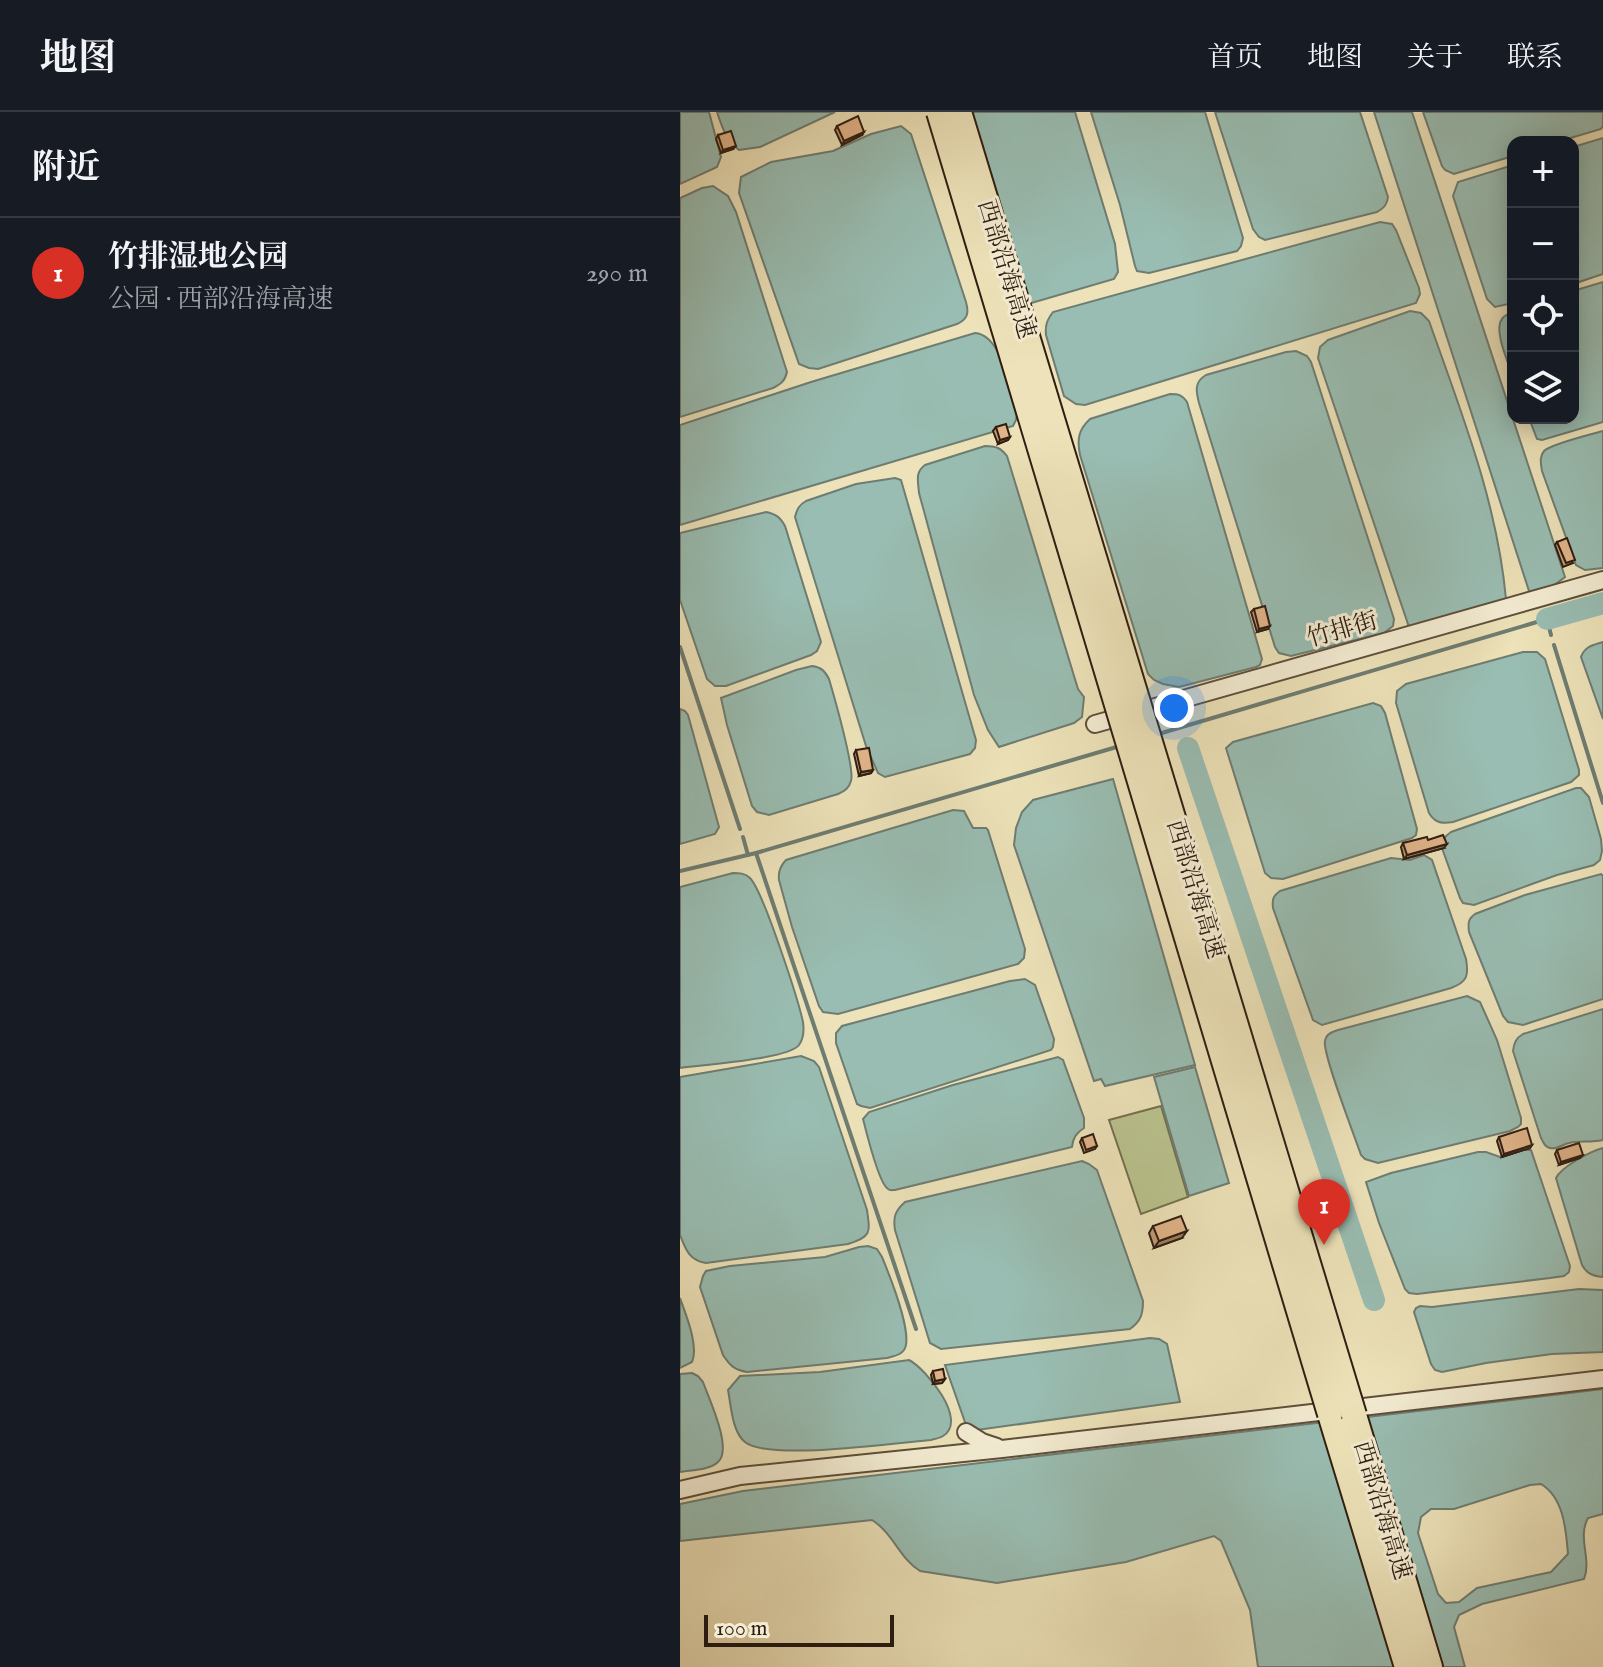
<!DOCTYPE html>
<html lang="zh">
<head>
<meta charset="utf-8">
<style>
	:root { --surface:#171b24; --page:#242831; --text:#f1f3f6; --muted:#9ea1a6; --line:#363941; --accent:#d93025 }
	body { margin:0; font-family:"IM FELL English","Noto Serif SC",serif; background:var(--page); color:var(--text) }
	.controls { position:absolute; right:24px; top:24px; display:grid; overflow:hidden; border-radius:16px; box-shadow:0 4px 20px #0003 }
	.controls button { width:72px; height:72px; display:grid; place-items:center; padding:0; border:0; border-bottom:2px solid var(--line); background:var(--surface); color:var(--text); font:40px sans-serif }
	.scale { position:absolute; left:24px; bottom:20px; width:190px; box-sizing:border-box; padding-left:8px; border:4px solid #2e1d11; border-top:0; font-size:22px; line-height:28px; white-space:nowrap; color:#2e1d11; -webkit-text-stroke:6px #f3ecd2; paint-order:stroke }
	.you { position:absolute; left:494px; top:596px; width:28px; height:28px; margin:-20px; border:6px solid #fff; border-radius:50%; background:#1a73e8; box-shadow:0 0 0 12px #1a73e833 }
	.badge { display:grid; place-items:center; width:52px; height:52px; border-radius:50%; background:var(--accent); color:#fff; font-size:26px; font-weight:700 }
	.pin { position:absolute; translate:-50% -66px; filter:drop-shadow(0 2px 4px #0008) }
	.pin::after { content:''; position:absolute; top:42px; width:28px; height:24px; background:inherit; clip-path:polygon(0 0,100% 0,50% 100%) }
	.list { margin:0; padding:0; list-style:none }
	h2 { display:flex; justify-content:space-between; align-items:center; height:104px; margin:0; padding:0 32px; font-size:34px }
	h2 small { font-size:26px; font-weight:400; color:var(--muted) }
	.list li { display:grid; grid-template-columns:52px 1fr auto; gap:24px; align-items:center; box-sizing:border-box; height:112px; padding:0 32px; border-top:2px solid var(--line) }
	.list b { display:block; font-size:30px; white-space:nowrap }
	.list p { margin:0; font-size:26px; white-space:nowrap; color:var(--muted) }
	.list em { font-size:26px; font-style:normal; color:var(--muted) }
	.icon { flex:none; width:44px; height:44px; fill:none; stroke:currentColor; stroke-width:2; stroke-linecap:round; stroke-linejoin:round }
	.map { position:relative; flex:none; width:923px; height:1555px; overflow:hidden }
	header { display:flex; align-items:center; gap:48px; box-sizing:border-box; height:112px; padding:0 40px; background:var(--surface); border-bottom:2px solid var(--line) }
	header strong { font-size:38px }
	nav { display:flex; gap:44px; margin-inline-start:auto; font-size:28px }
	main { display:flex }
	aside { flex:1; background:var(--surface) }
	.map>svg:first-child { display:block }
</style>
</head>
<body>
<header>
<strong>地图</strong>
<nav><a>首页</a><a>地图</a><a>关于</a><a>联系</a></nav>
</header>
<main>
<aside>
<h2>附近<small></small></h2>
<ul class="list">
<li><span class="badge">1</span><div><b>竹排湿地公园</b><p>公园 · 西部沿海高速</p></div><em>290 m</em></li>
</ul>
</aside>
<div class="map">
<svg width="923" height="1555" viewBox="0 0 923 1555">
	<rect width="100%" height="100%" fill="#ede2b9"/>
	<filter id="stains"><feTurbulence type="fractalNoise" baseFrequency=".0025" numOctaves="4"/><feColorMatrix values="0 0 0 0 .2 0 0 0 0 .09 0 0 0 0 .02 0 0 0 .5 -.17"/></filter>
	<radialGradient id="worn" r=".72"><stop offset=".6" stop-color="#630" stop-opacity="0"/><stop offset="1" stop-color="#630" stop-opacity=".3"/></radialGradient>
	<path fill="#bac38e" stroke="#747050" stroke-width="2" d="M481 994 508 1085 461 1102 429 1008Z"/>
	<g fill="#99bdb2" stroke="#6e7d72" stroke-width="2" fill-rule="evenodd">
		<path d="M0 0H29L41 45 37 55 0 72Z"/>
		<path d="M37 0H155L80 35 59 38C46 28 42 15 37 0Z"/>
		<path d="M289 0H395L435 132 438 160 434 167 348 192Z"/>
		<path d="M411 0H525L563 126 561 134 557 139 469 161 457 159 455 154 440 93Z"/>
		<path d="M535 0H680L708 85C707 93 704 96 697 100L585 128 579 125 573 117Z"/>
		<path d="M694 0H732L885 465 866 479 850 482Z"/>
		<path d="M743 0H923V14L921 17 877 30H833V44L774 62 765 58 762 54Z"/>
		<path d="M221 14 231 22 286 190C289 201 288 207 277 212L138 257 129 256 119 252 59 81 61 65 91 50 153 39 191 22Z"/>
		<path d="M923 26V162L893 172V35Z"/>
		<path d="M833 53V191L815 195 807 187 773 84 778 70Z"/>
		<path d="M33 74 48 84 56 100 107 260C105 269 101 272 93 276L0 305V86L22 76Z"/>
		<path d="M700 110 712 112 716 118 739 176 740 182 736 191 405 293 396 292 384 284 366 223C365 213 367 208 373 200Z"/>
		<path d="M923 170V310L862 328 857 327 849 306H893V179Z"/>
		<path d="M730 199 741 201 749 209C781 300 817 389 826 487L729 515 638 246 640 235 648 228Z"/>
		<path d="M833 200V265C829 252 813 218 822 207 824 203 829 202 833 200Z"/>
		<path d="M295 221C322 223 330 277 337 300L336 308 333 314 0 413V313L131 270Z"/>
		<path d="M616 239 627 244 631 250 714 507 713 514 704 521 611 544 599 541 595 535 519 291C516 279 514 270 526 263L606 240Z"/>
		<path d="M490 282C499 282 502 283 507 290L582 547 580 553 576 555 499 575 483 572 474 568 468 562 400 343C397 328 398 318 410 307Z"/>
		<path d="M923 319V456L905 458 896 453 862 359C861 352 859 345 864 339 871 332 912 322 923 319Z"/>
		<path d="M305 334C316 334 321 336 327 344L398 577 404 585 402 605 394 611 319 635 308 618 294 583 239 381C238 369 235 360 245 353Z"/>
		<path d="M215 366 221 368 296 628 295 636 290 642 205 665 198 661 186 634 115 405C117 397 119 393 126 389L176 372Z"/>
		<path d="M86 400C96 402 100 405 105 414L141 530 137 539 131 543 46 574H35L27 567 0 488V421Z"/>
		<path d="M923 530V607L901 545C905 534 913 533 923 530Z"/>
		<path d="M843 540H857L865 547 899 658V663L891 670 773 710C762 712 755 711 749 701L716 591 717 579 726 572Z"/>
		<path d="M132 554C141 555 145 559 149 567 154 584 175 657 171 669 169 676 165 679 158 682L89 703 77 700 72 694 47 613 41 586 116 558Z"/>
		<path d="M693 591 701 594 705 601 737 717 736 723 732 726 603 767 591 766 585 761 546 636 553 630Z"/>
		<path d="M0 597 5 599 8 603 39 715 35 722 0 732Z"/>
		<path d="M433 667 515 953 425 974 421 967 414 969 334 733 336 716 342 700 353 688Z"/>
		<path d="M896 676H901L909 685 921 727 922 739 920 748 914 753 877 763 794 793 783 791 780 786 762 736C762 728 765 724 771 720Z"/>
		<path d="M273 698 284 699 293 716H306L308 718 345 837 344 846 338 852 158 902 143 900 139 894 112 815 99 768C98 760 100 754 106 748Z"/>
		<path d="M744 743 752 748 786 847C789 864 787 870 771 876L642 913 633 908 593 796C592 787 593 784 600 779L711 746 730 748Z"/>
		<path d="M53 761C59 761 65 761 70 766 83 779 118 887 123 910 124 917 124 926 119 933 109 947 21 953 0 956V775Z"/>
		<path d="M921 762 923 764V887L843 913 828 910 823 904 789 820C788 811 788 807 795 802L845 783Z"/>
		<path d="M345 867 355 873 374 927 373 935 371 938 190 996 181 994 177 992 156 931V921L162 914 330 869Z"/>
		<path d="M787 884 800 890 817 928 841 1006V1012L838 1015 830 1019 698 1051 685 1047 681 1043C675 1025 642 941 645 929 646 922 652 920 658 918Z"/>
		<path d="M923 897V1028C910 1031 901 1028 889 1031 883 1032 877 1038 870 1036 864 1034 864 1031 861 1026L833 939C834 931 836 926 843 922Z"/>
		<path d="M121 944 134 949 139 955 187 1098C190 1120 192 1125 168 1132L26 1151C9 1148 6 1138 0 1123V965Z"/>
		<path d="M378 945 383 948 404 1006V1016C396 1021 393 1026 392 1035L215 1078C213 1078 210 1079 208 1077 199 1072 186 1019 183 1007L189 1000 273 973Z"/>
		<path d="M515 955 549 1071 509 1084 474 965Z"/>
		<path d="M923 1036V1165C913 1164 907 1162 902 1153L876 1066C881 1055 911 1039 923 1036Z"/>
		<path d="M840 1038H851L890 1154 889 1160 884 1164 870 1166 737 1182 729 1181 725 1177 699 1111 686 1070 711 1061 798 1040H806L820 1045Z"/>
		<path d="M402 1049 409 1052 417 1058 463 1189C463 1202 461 1209 450 1217L261 1237 250 1231 215 1118C213 1105 215 1099 225 1090Z"/>
		<path d="M188 1134 197 1137 202 1145C209 1162 234 1224 224 1238 220 1244 213 1244 207 1246L67 1260C55 1258 50 1254 43 1243L20 1175 23 1164 26 1159 50 1154 145 1145 179 1135Z"/>
		<path d="M899 1177 923 1178V1240L872 1242 806 1251 762 1260 755 1258 751 1252 734 1200 736 1196 740 1194 752 1195Z"/>
		<path d="M0 1186C6 1203 19 1234 12 1250L0 1256Z"/>
		<path d="M470 1226 479 1227 487 1232 500 1290 297 1318 286 1313 265 1253Z"/>
		<path d="M229 1248C245 1256 289 1308 263 1324 260 1326 255 1327 251 1328 218 1331 87 1349 65 1330 52 1320 51 1293 48 1278L60 1264 140 1260Z"/>
		<path d="M12 1261 18 1264 23 1270C29 1287 53 1337 38 1350 30 1358 11 1358 0 1360V1262Z"/>
		<path d="M923 1277V1402L908 1406C897 1426 912 1447 904 1467L802 1492 779 1503 774 1515 785 1555H578L570 1498 541 1429 534 1424 446 1450 317 1471 240 1459C220 1447 213 1421 192 1408L0 1429V1392L63 1379ZM861 1372C884 1386 886 1418 888 1442L871 1460 797 1476 779 1490 766 1491 758 1482 738 1421 741 1405 751 1397H774L850 1373Z"/>
	</g>
	<g fill="none" stroke-linecap="round" stroke-linejoin="round">
		<g stroke="#6e7d72" stroke-width="4">
			<path d="M874 533 923 691"/>
			<path d="M0 535 60 717"/>
			<path d="M475 623 867 507 871 523"/>
			<path d="M63 725 68 743"/>
			<path d="M76 741 236 1217"/>
			<path d="M0 759 76 741 440 634"/>
		</g>
		<g stroke="#99bdb2" stroke-width="22">
			<path d="M867 507 923 491"/>
			<path d="M508 636 694 1188"/>
		</g>
		<g stroke="#5e4e3b" stroke-width="20">
			<g id="minor">
				<path d="M415 612 923 468"/>
				<path d="M286 1320 302 1330 317 1335"/>
				<path d="M0 1378 60 1364 322 1337 923 1267"/>
			</g>
		</g>
		<g stroke="#2e1d11" stroke-width="28">
			<g id="highway">
				<path d="M650 1302 727 1555"/>
				<path d="M674 1303 750 1555"/>
			</g>
		</g>
		<use href="#minor" stroke="#f3ecd2" stroke-width="16"/>
		<use href="#highway" stroke="#ede2b9" stroke-width="24"/>
		<g stroke="#2e1d11" stroke-width="28" stroke-linecap="butt">
			<g id="highway-bridge">
				<path d="M259 0 650 1302"/>
				<path d="M279 0 674 1303"/>
			</g>
		</g>
		<use href="#highway-bridge" stroke="#ede2b9" stroke-width="24"/>
	</g>
	<g fill="#c29b76" stroke="#2e1d11" stroke-width="2">
		<path d="M157 14 182 23 162 33 155 18Z"/>
		<path d="M38 23 53 37 41 41 36 27Z"/>
		<path d="M316 315 330 325 328 328 318 332 313 319Z"/>
		<path d="M877 430 893 451 883 455 875 433Z"/>
		<path d="M574 497 588 517 577 520 571 500Z"/>
		<path d="M176 638 193 658 191 661 179 664 174 642Z"/>
		<path d="M748 728 764 736 724 747 721 735 723 731Z"/>
		<path d="M819 1025 852 1033 850 1036 822 1045 817 1029Z"/>
		<path d="M402 1026 417 1034 415 1037 404 1041 400 1030Z"/>
		<path d="M877 1038 903 1043 900 1046 879 1053 875 1042Z"/>
		<path d="M473 1114 502 1126 474 1136 469 1121Z"/>
		<path d="M253 1259 265 1267 262 1271 253 1272 251 1263Z"/>
	</g>
	<g fill="#9e7e60" stroke="#2e1d11" stroke-width="2">
		<path d="M184 20 182 23 162 33 164 29Z"/>
		<path d="M56 34 53 37 41 41 43 38Z"/>
		<path d="M330 325 328 328 318 332 320 328Z"/>
		<path d="M590 514 588 517 577 520 579 517Z"/>
		<path d="M193 658 191 661 179 664 181 660Z"/>
		<path d="M767 732 764 736 724 747 727 743Z"/>
		<path d="M852 1033 850 1036 822 1045 824 1042Z"/>
		<path d="M903 1043 900 1046 879 1053 881 1050Z"/>
		<path d="M507 1119 502 1126 474 1136 479 1129Z"/>
		<path d="M265 1267 262 1271 253 1272 255 1269Z"/>
	</g>
	<g fill="#e1b489" stroke="#2e1d11" stroke-width="2">
		<path d="M178 4 184 20 164 29 157 14Z"/>
		<path d="M51 19 56 34 43 38 38 23Z"/>
		<path d="M326 312 330 325 320 328 316 315Z"/>
		<path d="M887 426 895 448 886 451 877 430Z"/>
		<path d="M585 494 590 514 579 517 574 497Z"/>
		<path d="M189 636 193 658 181 660 176 638Z"/>
		<path d="M763 723 767 732 727 743 723 731 747 725 748 728Z"/>
		<path d="M847 1016 852 1033 824 1042 819 1025Z"/>
		<path d="M413 1022 417 1034 406 1038 402 1026Z"/>
		<path d="M899 1031 903 1043 881 1050 877 1038Z"/>
		<path d="M501 1104 507 1119 479 1129 473 1114Z"/>
		<path d="M263 1257 265 1267 255 1269 253 1259Z"/>
	</g>
	<g text-anchor="middle" stroke-width="6" stroke-linejoin="round" paint-order="stroke">
		<g font-size="24" fill="#2e1d11" stroke="#f3ecd2">
			<text transform="translate(327 157) rotate(73)" y="8">西部沿海高速</text>
			<text transform="translate(662 517) rotate(-16)" y="8">竹排街</text>
			<text transform="translate(516 777) rotate(73)" y="8">西部沿海高速</text>
			<text transform="translate(703 1398) rotate(73)" y="8">西部沿海高速</text>
		</g>
	</g>
	<rect width="100%" height="100%" filter="url(#stains)"/>
	<rect width="100%" height="100%" fill="url(#worn)"/>
</svg>
<div class="controls">
<button>+</button>
<button>−</button>
<button><svg class="icon" aria-label="locate" viewBox="0 0 24 24"><circle cx="12" cy="12" r="6"/><path d="M12 2v4M12 18v4M2 12h4M18 12h4"/></svg></button>
<button><svg class="icon" aria-label="layers" viewBox="0 0 24 24"><path d="M12 4l9 5-9 5-9-5zM3 14l9 5 9-5"/></svg></button>
</div>
<div class="scale">100 m</div>
<div class="you"></div>
<div class="pin badge" style="left:644px;top:1133px">1</div>
</div>
</main>
</body>
</html>
